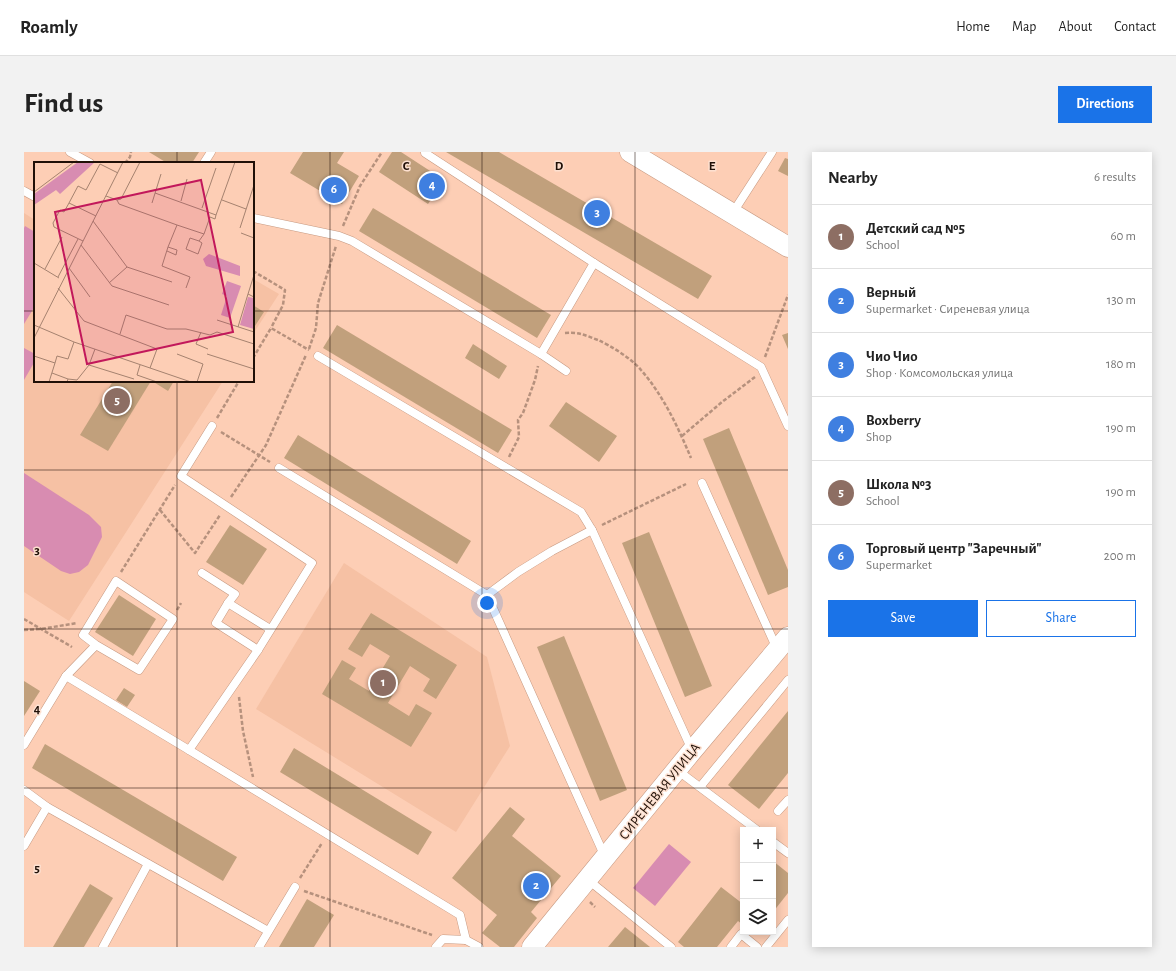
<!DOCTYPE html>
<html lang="en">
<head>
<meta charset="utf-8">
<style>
	:root { --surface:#fff; --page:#f2f2f2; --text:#222; --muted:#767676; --line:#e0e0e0; --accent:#1a73e8 }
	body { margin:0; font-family:"Alegreya Sans",sans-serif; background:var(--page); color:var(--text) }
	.controls { position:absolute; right:12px; bottom:12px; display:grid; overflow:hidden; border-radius:0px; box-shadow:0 2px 10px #0003 }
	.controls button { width:36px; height:36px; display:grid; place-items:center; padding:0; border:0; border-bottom:1px solid var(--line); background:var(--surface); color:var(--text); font:20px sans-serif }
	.you { position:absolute; left:463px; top:451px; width:14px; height:14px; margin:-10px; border:3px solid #fff; border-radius:50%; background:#1a73e8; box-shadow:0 0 0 6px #1a73e833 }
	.badge { display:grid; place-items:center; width:26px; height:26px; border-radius:50%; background:var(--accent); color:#fff; font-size:13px; font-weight:700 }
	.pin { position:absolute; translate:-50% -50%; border:2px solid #fff; box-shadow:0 1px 4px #0006 }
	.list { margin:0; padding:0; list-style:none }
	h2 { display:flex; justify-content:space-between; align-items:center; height:52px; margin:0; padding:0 16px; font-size:17px }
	h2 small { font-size:13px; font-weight:400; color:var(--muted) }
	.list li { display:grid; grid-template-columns:26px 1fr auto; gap:12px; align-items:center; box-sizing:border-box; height:64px; padding:0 16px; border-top:1px solid var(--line) }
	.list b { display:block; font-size:15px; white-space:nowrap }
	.list p { margin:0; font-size:13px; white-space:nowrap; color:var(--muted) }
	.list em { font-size:13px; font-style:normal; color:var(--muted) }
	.actions { display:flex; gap:8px; padding:12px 16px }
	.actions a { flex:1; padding:9px 0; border:1px solid var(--accent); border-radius:0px; text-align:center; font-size:14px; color:var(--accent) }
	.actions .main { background:var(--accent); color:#fff }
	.icon { flex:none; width:22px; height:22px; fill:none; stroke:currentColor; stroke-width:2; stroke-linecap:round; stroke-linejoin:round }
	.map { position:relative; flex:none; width:764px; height:795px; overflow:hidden; border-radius:0px }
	header { display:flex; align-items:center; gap:24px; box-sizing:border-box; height:56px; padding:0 20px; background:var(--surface); border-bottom:1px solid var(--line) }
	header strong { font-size:19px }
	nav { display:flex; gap:22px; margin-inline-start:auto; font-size:14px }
	.intro { display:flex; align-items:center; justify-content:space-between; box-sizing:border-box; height:96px; padding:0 24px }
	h1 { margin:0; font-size:28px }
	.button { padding:10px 18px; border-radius:0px; background:var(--accent); color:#fff; font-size:14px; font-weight:700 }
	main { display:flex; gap:24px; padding:0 24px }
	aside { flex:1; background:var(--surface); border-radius:0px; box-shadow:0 2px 10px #0003 }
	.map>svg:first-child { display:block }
</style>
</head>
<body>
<header>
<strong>Roamly</strong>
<nav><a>Home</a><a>Map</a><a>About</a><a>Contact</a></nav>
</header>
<div class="intro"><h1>Find us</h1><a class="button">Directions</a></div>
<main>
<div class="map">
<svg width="764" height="795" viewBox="0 0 764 795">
	<rect width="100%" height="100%" fill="#fdceb5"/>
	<g fill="#f6c1a4">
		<path d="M0 61 11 68V229H199L45 469 0 440Z"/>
		<path d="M229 127 255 142 229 182Z"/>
		<path d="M320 411 463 505 486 594 432 680 232 557Z"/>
	</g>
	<g fill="#d88cb1">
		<path d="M1 74 11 80V154L0 172V76Z"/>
		<path d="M0 196 11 202V209L0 228Z"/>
		<path d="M0 321 65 363 77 375 78 385 64 413 55 420 46 422 37 419 0 394Z"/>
		<path d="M645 692 667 710 631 754 609 736Z"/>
	</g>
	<g fill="#c1a07c">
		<path d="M125 0H175L168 11H143Z"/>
		<path d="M279 0H320L313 11 335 24 318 52 266 21Z"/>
		<path d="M368 0H377L420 28 404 52 355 20Z"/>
		<path d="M422 0H475L688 124 674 147Z"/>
		<path d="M761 6 764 7V24L754 19Z"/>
		<path d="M349 56 527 163 513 186 335 79Z"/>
		<path d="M229 153 240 160 229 177Z"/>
		<path d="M313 173 488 278 474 301 299 196Z"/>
		<path d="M764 181V197L758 183Z"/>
		<path d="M449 192 483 214 475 227 441 206Z"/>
		<path d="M89 229H127L84 299 56 283Z"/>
		<path d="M128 229H150L144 239Z"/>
		<path d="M542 250 593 284 575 310 525 274Z"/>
		<path d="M705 276 764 418V435L744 443 679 287Z"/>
		<path d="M274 283 447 389 433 412 260 306Z"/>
		<path d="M206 373 243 397 219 433 182 410Z"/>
		<path d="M625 380 688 534 661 545 598 391Z"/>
		<path d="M95 443 132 467 109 504 71 480Z"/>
		<path d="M347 461 433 513 412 547 399 539 406 527 386 514 364 551 385 564 392 552 408 561 387 595 298 542 318 508 332 516 325 527 345 539 366 504 346 492 338 505 324 497Z"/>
		<path d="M540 484 603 638 576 649 513 495Z"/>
		<path d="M0 529 16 539 0 564Z"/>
		<path d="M100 536 111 543 103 555 92 548Z"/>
		<path d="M764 559V621L735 657 704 633Z"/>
		<path d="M21 592 213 705 199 729 8 616Z"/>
		<path d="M270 596 408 680 394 703 256 620Z"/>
		<path d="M486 655 501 667 488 684 537 724 507 760 513 766 490 795H476L458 781 473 763 428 726Z"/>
		<path d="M749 709 764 721V741L749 760Z"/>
		<path d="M66 732 89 746 60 795H29Z"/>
		<path d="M697 735 719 752V773L714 769 693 795H660L654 790Z"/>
		<path d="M283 747 310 763 290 795H255Z"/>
		<path d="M601 775 626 795H584Z"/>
	</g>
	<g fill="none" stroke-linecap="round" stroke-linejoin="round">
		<g stroke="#c69981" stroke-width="9">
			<g id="service">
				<path d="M46 0 66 11"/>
				<path d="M401 0V1L570 111 737 215 764 274"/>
				<path d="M180 11 187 0"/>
				<path d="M0 39 11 45"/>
				<path d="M708 62 748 0"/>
				<path d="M229 66 315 84 328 89 517 202 570 111"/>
				<path d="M517 202 542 219"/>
				<path d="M294 204 557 360 568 378 668 598"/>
				<path d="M255 316 463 443 581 705"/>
				<path d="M678 331 753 497"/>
				<path d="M178 421 211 442 204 451"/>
				<path d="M463 443 494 420 528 399 568 378"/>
				<path d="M234 498 192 471 204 451 246 477"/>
				<path d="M42 524 72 493 115 518 149 467 92 429 59 483 72 493"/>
				<path d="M0 593 42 524 165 598 234 498 288 411 157 324 188 274"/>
				<path d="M165 598 436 763 442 788 455 795"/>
				<path d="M653 618 733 678"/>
				<path d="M676 635 764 528"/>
				<path d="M0 638 23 655 244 779"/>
				<path d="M754 659 764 648"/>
				<path d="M749 690 764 701"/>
				<path d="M0 694 23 655"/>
				<path d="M563 727 647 795"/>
				<path d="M79 795 124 712"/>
				<path d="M235 795 271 735"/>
				<path d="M412 795 419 787 442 788"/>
				<path d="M707 795 717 782 733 795"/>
				<path d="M742 795 764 768"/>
			</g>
		</g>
		<g stroke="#c69981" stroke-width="21">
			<g id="tertiary">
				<path d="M606 0 764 95"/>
				<path d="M508 795 668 599 764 485"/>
			</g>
		</g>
		<g stroke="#b6917d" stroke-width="2.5" stroke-dasharray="4 2" stroke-linecap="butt">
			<path d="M101 11 106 5 107 0"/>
			<path d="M319 74 336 34 358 0"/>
			<path d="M229 119 261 138 259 153 247 176"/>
			<path d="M541 181C556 180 560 183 574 188 587 194 607 206 617 218 639 243 654 275 667 306"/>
			<path d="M285 197 292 176 294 151 312 94"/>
			<path d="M741 205 764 143"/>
			<path d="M229 206 247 176 285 198"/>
			<path d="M193 266 215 229"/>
			<path d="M197 280 246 310"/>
			<path d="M658 284 698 250 731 225"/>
			<path d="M485 305 495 285 494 268 499 261 511 228 514 214"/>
			<path d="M207 345 242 293 282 203"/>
			<path d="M136 358 171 401 196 363"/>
			<path d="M578 373 662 332"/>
			<path d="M97 420 151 333"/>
			<path d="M153 458 157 451"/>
			<path d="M0 467 48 495"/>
			<path d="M0 478 17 477 53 471"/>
			<path d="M215 545 219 579 229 625"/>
			<path d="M276 726 298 691"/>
			<path d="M280 739 408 783"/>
			<path d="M566 750 571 755"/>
		</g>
		<use href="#service" stroke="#fff" stroke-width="8"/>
		<use href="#tertiary" stroke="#fff" stroke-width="20"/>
	</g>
	<path fill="none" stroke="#201007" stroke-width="1" stroke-opacity="0.55" d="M153 0V11M306 0V795M458 0V795M611 0V795M0 159H11M229 159H764M153 229V795M0 318H764M0 477H764M0 636H764"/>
	<g text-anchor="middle" stroke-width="3" stroke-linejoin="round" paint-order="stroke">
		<g font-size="14" fill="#201007" stroke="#fde0d0">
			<text transform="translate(635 639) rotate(-51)" y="5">СИРЕНЕВАЯ УЛИЦА</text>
		</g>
	</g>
	<g transform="translate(10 10)">
		<rect width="220" height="220" fill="#fdceb5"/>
		<path d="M44 0H61L26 32 22 28 0 43V32ZM175 92 206 104V114L172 104 169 97ZM193 119 207 124 196 156 187 153 193 134 188 132ZM214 135 220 136V167L206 163Z" fill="#d88cb1"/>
		<path fill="none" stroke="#a5826f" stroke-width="1" d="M0 30 40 0M121 31 182 53 201 0M72 34 83 38 85 42 143 63M83 38 87 37 106 0M188 38 212 47M147 39 153 17M35 41 44 24 52 28 66 2 84 11M118 41 127 12M168 46 182 6M59 59 93 105 138 120M206 66 220 23M207 71 220 76M49 79 20 65 19 61 26 48 30 50 35 41 62 54M165 79 168 81 164 92 152 87 156 76 165 79 170 72M47 83 78 124 135 143M133 89 142 93 143 88 134 85M0 101 25 116M35 106 56 135M11 107 28 75M220 113 214 132 220 135M24 115 44 77M75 121 93 105M24 126 50 159 123 187 116 206M152 126 156 115 128 104 134 85 143 63 170 72 176 55 181 57 182 53M183 158 220 170M0 163 40 180 157 220M204 165 214 132M167 170 162 182 174 187M86 172 92 153 133 167H152L176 173 183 170 220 182M0 176 89 0M61 187 55 203 100 217M143 192 169 202 163 220M173 192 220 207M0 194 21 201 15 220M21 201 23 194 34 197 40 180M106 203 103 213 123 220M18 211 34 217 33 220M34 217 43 218 55 203"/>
		<path fill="#c2185b" fill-opacity="0.15" stroke="#c2185b" stroke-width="2" d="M167 18 199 170 53 202 21 50Z"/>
		<rect width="220" height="220" fill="none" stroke="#201007" stroke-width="2"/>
	</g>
	<g font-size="13" text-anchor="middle" font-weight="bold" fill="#201007" stroke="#fde0d0" stroke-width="3" stroke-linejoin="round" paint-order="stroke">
		<text x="382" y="18">C</text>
		<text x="535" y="18">D</text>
		<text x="688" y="18">E</text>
		<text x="13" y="402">3</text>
		<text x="13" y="561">4</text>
		<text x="13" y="720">5</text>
	</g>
</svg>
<div class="controls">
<button>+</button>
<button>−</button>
<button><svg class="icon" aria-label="layers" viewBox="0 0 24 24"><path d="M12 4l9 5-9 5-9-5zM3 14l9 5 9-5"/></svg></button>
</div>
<div class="you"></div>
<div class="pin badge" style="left:359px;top:531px;background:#8d6e63">1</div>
<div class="pin badge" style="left:512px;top:734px;background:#3f7fe0">2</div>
<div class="pin badge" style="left:573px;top:61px;background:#3f7fe0">3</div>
<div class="pin badge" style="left:408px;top:34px;background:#3f7fe0">4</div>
<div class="pin badge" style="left:93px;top:249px;background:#8d6e63">5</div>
<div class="pin badge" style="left:310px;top:38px;background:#3f7fe0">6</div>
</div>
<aside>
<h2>Nearby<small>6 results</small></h2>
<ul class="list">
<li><span class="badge" style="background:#8d6e63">1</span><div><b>Детский сад №5</b><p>School</p></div><em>60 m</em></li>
<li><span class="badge" style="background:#3f7fe0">2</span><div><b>Верный</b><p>Supermarket · Сиреневая улица</p></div><em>130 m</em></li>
<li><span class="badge" style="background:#3f7fe0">3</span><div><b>Чио Чио</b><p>Shop · Комсомольская улица</p></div><em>180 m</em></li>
<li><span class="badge" style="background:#3f7fe0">4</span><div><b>Boxberry</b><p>Shop</p></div><em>190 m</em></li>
<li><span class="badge" style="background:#8d6e63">5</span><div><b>Школа №3</b><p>School</p></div><em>190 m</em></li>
<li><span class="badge" style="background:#3f7fe0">6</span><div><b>Торговый центр &quot;Заречный&quot;</b><p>Supermarket</p></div><em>200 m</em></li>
</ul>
<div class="actions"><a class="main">Save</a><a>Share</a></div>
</aside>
</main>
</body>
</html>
